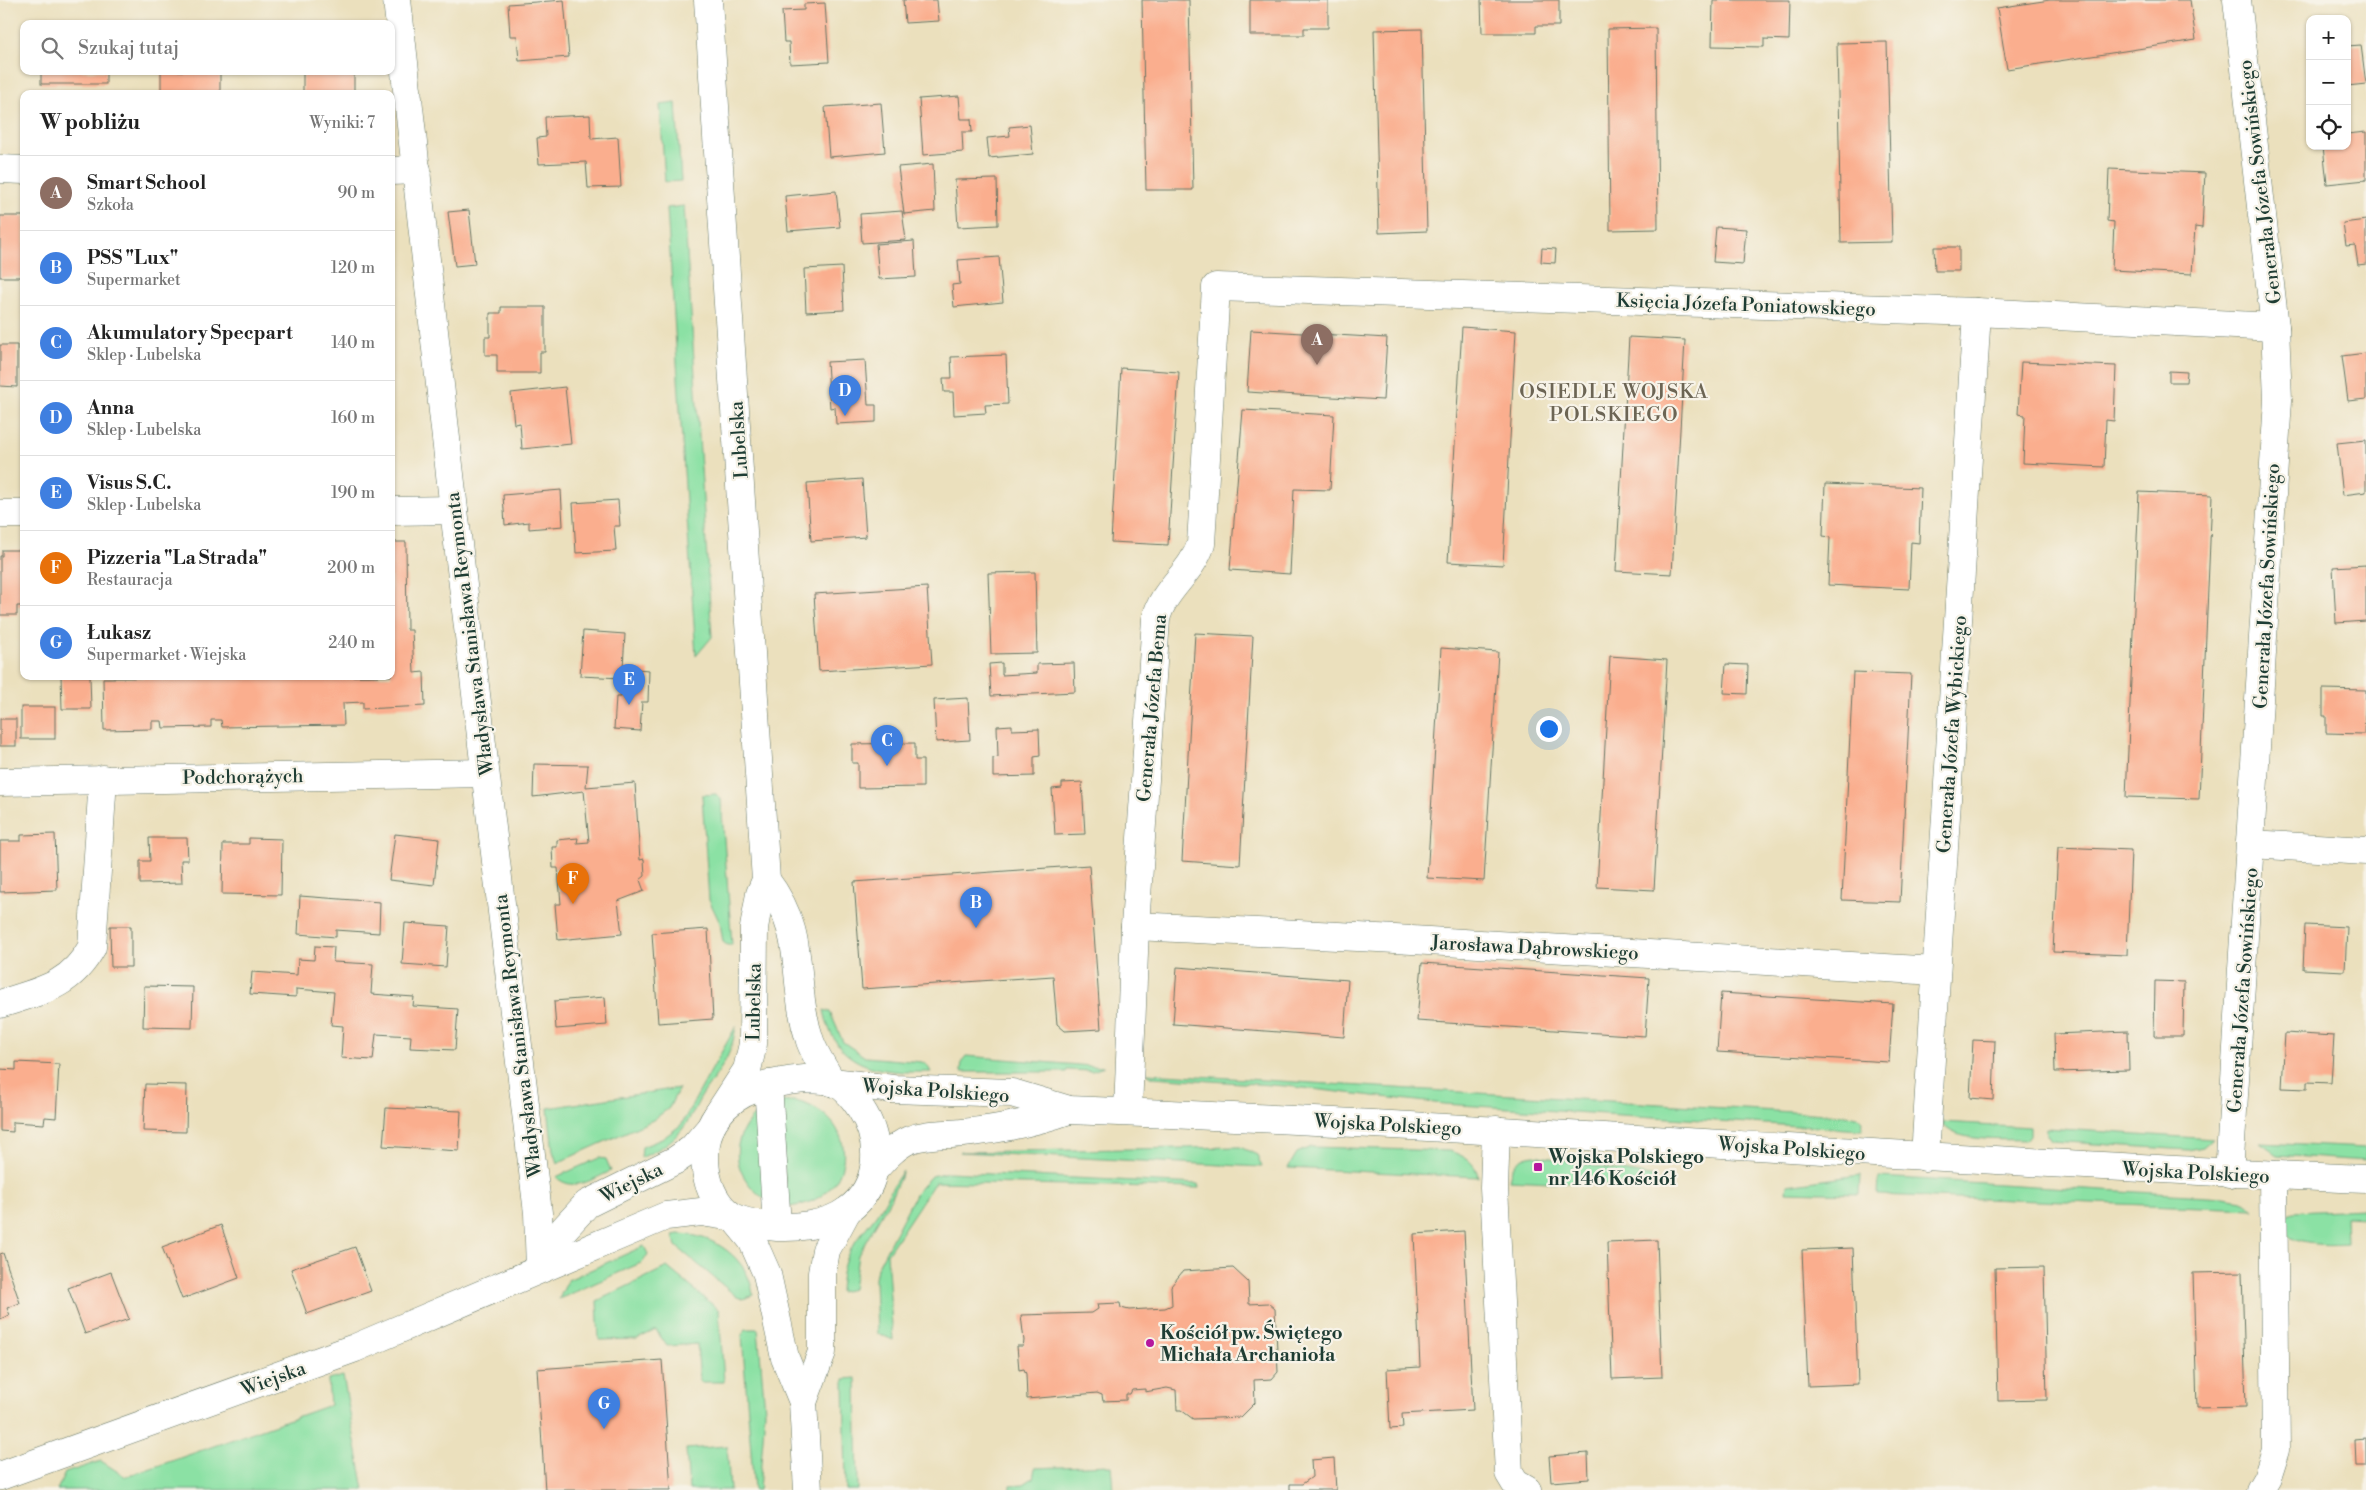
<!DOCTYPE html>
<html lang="pl">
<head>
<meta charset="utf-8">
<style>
	:root { --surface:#fff; --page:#f2f2f2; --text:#222; --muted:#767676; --line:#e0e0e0; --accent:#b5179e }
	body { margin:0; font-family:"Libre Bodoni",serif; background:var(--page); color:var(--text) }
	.controls { position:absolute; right:15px; top:15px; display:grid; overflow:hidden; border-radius:10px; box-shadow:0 1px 4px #0004 }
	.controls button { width:45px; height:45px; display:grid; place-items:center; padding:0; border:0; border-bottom:1px solid var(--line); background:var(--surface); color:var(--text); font:25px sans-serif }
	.you { position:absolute; left:1548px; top:728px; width:18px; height:18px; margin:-12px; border:4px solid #fff; border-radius:50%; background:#1a73e8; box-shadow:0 0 0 8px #1a73e833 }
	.badge { display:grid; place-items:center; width:32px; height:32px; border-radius:50%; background:var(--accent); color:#fff; font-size:16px; font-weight:700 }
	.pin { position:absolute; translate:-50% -41px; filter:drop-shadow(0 1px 2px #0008) }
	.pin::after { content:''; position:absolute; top:26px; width:18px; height:15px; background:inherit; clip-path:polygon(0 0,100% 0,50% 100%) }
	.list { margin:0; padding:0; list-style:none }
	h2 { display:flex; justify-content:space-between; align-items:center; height:65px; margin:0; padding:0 20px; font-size:21px }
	h2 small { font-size:16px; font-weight:400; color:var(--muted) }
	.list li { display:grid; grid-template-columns:32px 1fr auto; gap:15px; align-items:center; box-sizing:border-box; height:75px; padding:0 20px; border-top:1px solid var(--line) }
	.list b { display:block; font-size:19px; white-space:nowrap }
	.list p { margin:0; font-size:16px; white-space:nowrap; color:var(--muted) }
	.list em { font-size:16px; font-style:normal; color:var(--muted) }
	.icon { flex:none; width:28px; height:28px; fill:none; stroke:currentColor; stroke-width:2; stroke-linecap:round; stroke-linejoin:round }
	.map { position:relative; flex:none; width:2366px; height:1490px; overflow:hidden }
	.search { position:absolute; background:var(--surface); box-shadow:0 1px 4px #0004; left:20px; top:20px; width:375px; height:55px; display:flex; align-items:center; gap:12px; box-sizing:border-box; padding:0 18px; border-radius:10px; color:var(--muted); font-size:19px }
	.panel { position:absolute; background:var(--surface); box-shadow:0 1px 4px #0004; left:20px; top:90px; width:375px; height:590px; border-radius:10px }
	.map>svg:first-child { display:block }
</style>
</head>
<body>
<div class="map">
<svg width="2366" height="1490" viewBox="0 0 2366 1490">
	<rect width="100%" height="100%" fill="#f7f3e8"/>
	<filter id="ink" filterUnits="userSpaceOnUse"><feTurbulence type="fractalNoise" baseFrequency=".02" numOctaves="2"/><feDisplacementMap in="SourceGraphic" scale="10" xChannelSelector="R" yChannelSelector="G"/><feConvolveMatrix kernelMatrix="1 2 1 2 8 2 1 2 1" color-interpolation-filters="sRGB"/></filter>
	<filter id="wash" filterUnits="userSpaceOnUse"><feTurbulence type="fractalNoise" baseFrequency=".0096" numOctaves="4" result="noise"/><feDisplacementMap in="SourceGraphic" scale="20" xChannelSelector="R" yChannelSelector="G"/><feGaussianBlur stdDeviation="1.12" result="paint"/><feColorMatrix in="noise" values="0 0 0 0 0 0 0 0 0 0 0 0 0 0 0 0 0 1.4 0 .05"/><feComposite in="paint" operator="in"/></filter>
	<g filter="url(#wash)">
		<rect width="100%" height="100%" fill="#ebe0bd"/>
		<g fill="#8be1a4" stroke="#558f6c">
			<path d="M676 103 681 181 665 182 660 105Z"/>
			<path d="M684 206 712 637 696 656 667 208Z"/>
			<path d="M716 794 721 799 732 945H727L723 942 720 923 709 900 702 795Z"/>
			<path d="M824 1010 830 1012 843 1042 865 1057 922 1062 927 1065 931 1072C881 1073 835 1070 824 1010Z"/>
			<path d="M736 1026C731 1058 721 1068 703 1094 698 1101 695 1110 690 1118 678 1139 662 1148 641 1158L642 1147 662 1139 681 1125Z"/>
			<path d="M966 1056 1104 1067 1092 1071 1067 1070 1066 1072H961L962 1061Z"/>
			<path d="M1147 1073 1858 1116 1863 1121 1862 1130 1444 1104 1286 1086 1153 1077Z"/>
			<path d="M679 1088 669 1108 653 1120 557 1163 553 1151 548 1108Z"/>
			<path d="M795 1101C864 1116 858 1202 787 1207L779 1102Z"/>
			<path d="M760 1110 766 1200C731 1175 727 1139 760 1110Z"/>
			<path d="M1942 1122 2030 1127V1135L2026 1140C2005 1139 1951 1143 1942 1122Z"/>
			<path d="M2047 1128 2212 1139 2203 1147 2188 1150 2051 1141 2047 1135Z"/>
			<path d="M2260 1143 2366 1148V1161L2277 1155Z"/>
			<path d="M1240 1147 1257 1155 1262 1167 960 1152Z"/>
			<path d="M1311 1147 1449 1151C1463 1155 1476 1162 1478 1177L1288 1168 1297 1153Z"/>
			<path d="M1534 1155 1655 1177V1187L1509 1180C1512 1165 1518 1157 1534 1155Z"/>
			<path d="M599 1158 606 1159 611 1171C593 1179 573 1193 556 1177Z"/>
			<path d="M903 1171 891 1198 858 1255 853 1289 840 1292C842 1249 856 1243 879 1211 888 1198 893 1183 903 1171Z"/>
			<path d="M948 1172 1198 1184 1199 1188 935 1182 887 1254 893 1340 877 1333 875 1279 877 1268 916 1193 931 1176Z"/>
			<path d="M1860 1175 1859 1194 1786 1192 1787 1185Z"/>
			<path d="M1879 1177 2223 1197 2241 1200 2254 1209 1878 1195Z"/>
			<path d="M2366 1209V1218L2345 1217 2346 1244C2331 1245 2290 1247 2284 1228 2283 1225 2284 1220 2283 1216L2293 1212Z"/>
			<path d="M678 1234C713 1234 749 1258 753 1295L743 1299 737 1297 676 1246 673 1235Z"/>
			<path d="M644 1246 648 1254 643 1262 559 1299 568 1280Z"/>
			<path d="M667 1267 719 1310 724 1382H700L697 1344 667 1346 656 1330 637 1339 599 1340 597 1301Z"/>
			<path d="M746 1329H758L765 1411 759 1490H754L742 1335Z"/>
			<path d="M343 1376 364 1490H57L65 1473 101 1461 126 1477 330 1405 328 1380Z"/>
			<path d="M856 1378 858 1490H846L844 1379Z"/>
			<path d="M727 1446 730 1490H689L686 1449Z"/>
			<path d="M1111 1465 1113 1490H1010V1485L1024 1484 1033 1478 1035 1468Z"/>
		</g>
		<g id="blocks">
			<g fill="#faae8e">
				<path d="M564 0 569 57 519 61 517 36H510L508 4Z"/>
				<path d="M903 0H937L939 21 905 23Z"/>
				<path d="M1142 0H1189L1193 190H1146Z"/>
				<path d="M1250 0H1328V28H1304V35H1250Z"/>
				<path d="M1481 0H1559V26H1536V33H1482Z"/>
				<path d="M1713 0H1790L1789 40 1764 39V47L1712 46Z"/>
				<path d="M2050 0H2190L2196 40 2007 69 1997 8Z"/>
				<path d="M825 3 829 62 790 64 789 42H784L782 11 804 10V4Z"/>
				<path d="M1656 28 1658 229 1610 230 1608 29Z"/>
				<path d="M1422 29 1427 231 1379 233 1374 30Z"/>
				<path d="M1887 42 1892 242 1841 243 1837 43Z"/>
				<path d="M2361 45 2366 84 2347 86V46Z"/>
				<rect x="41" y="71" width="65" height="13"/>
				<rect x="161" y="71" width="59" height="23"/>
				<rect x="303" y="71" width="51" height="23"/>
				<path d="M959 96 961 119H971L972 132H962L963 152 923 155 919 99Z"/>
				<path d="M881 103 885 152 829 157 825 107Z"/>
				<path d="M590 115 591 139 618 137 621 187 588 188 586 162 539 164 537 138 546 137 545 117Z"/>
				<path d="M1030 125 1033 154 989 158 987 138 1010 136 1009 127Z"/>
				<path d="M2366 132V180L2327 184 2323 146H2347V134Z"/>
				<path d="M933 164 935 211 904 214 898 167Z"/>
				<path d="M2109 169 2205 173 2202 228 2195 227 2192 274 2112 270 2114 222 2107 221Z"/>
				<path d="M997 179 998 225 958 227 955 180Z"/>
				<path d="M836 191 840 227 788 231 785 196Z"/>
				<path d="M469 210 475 264 455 266 448 212Z"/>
				<path d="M902 211 906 240 862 243 860 214Z"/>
				<rect x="0" y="216" width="24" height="61"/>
				<path d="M2366 220V264L2358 265 2355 245 2346 246 2343 223Z"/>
				<path d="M1716 227 1746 229 1743 264 1713 262Z"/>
				<path d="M914 241 916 277 879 279 876 244Z"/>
				<path d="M1934 247H1959V271H1935Z"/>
				<path d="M1542 248 1556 249 1555 263 1541 262Z"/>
				<path d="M999 257 1003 302 954 307 952 285 960 284 958 260Z"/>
				<path d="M842 267 844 310 806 312 804 269Z"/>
				<path d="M501 307H545V352H540V373H497V355H485V337H490V313H501Z"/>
				<path d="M1462 327 1516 331 1503 565 1448 562Z"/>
				<path d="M1251 330 1387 338 1383 400 1247 392Z"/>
				<path d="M1629 337 1685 340 1672 574 1616 571Z"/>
				<path d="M0 345H17V387L0 386Z"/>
				<path d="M2366 353V399L2348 401 2342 356Z"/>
				<path d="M1006 355 1008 404 985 405 986 413 954 415 953 392H944L943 378H952L951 357Z"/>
				<path d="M865 360 868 405H876V422L836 424 835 407 830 408 827 362Z"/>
				<path d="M2021 362 2116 366 2114 421 2106 420 2104 467 2023 463 2025 415 2018 414Z"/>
				<path d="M1121 368 1179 372 1168 545 1111 542Z"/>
				<path d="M2169 371 2187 372 2186 382H2169Z"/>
				<path d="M565 387 571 444 522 449 520 423 514 424 511 393Z"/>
				<path d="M1243 410 1334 415 1330 490 1294 489 1290 574 1230 570Z"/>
				<path d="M2366 440V492L2343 495 2337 443Z"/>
				<path d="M862 479 866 537 811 541 807 483Z"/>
				<path d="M1825 484 1921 488 1919 543 1911 542 1909 589 1828 585 1830 537 1823 536Z"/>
				<path d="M561 490 563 526 529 529V522L505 525 503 495Z"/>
				<path d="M2139 492 2212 495 2199 799 2126 797Z"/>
				<path d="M618 500 620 526H614L616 551 576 553 573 503Z"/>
				<path d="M391 542H406L407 630H412L414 673 424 672 425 706 363 709V702L343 703 344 725 222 727 221 720H211V727L163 728 162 721H152V729L104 730 103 678 391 676Z"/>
				<path d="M2 550H24V606H17V615H0V556H2Z"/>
				<path d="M2366 565V621L2336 623 2333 567Z"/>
				<path d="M1035 572 1037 653 991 654 988 573Z"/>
				<path d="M927 587 932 664 819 671 814 594Z"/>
				<path d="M583 631 625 634 623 668 649 670 648 702H642L640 731 614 729 616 697H621L622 678 580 676Z"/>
				<path d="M1195 633 1253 636 1240 865 1182 861Z"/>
				<path d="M1441 648 1498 652 1484 881 1427 878Z"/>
				<path d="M1610 656 1667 660 1654 890 1597 887Z"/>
				<path d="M1002 663V675L1037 673V664L1074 663 1075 692 991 696 989 664Z"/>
				<path d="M1726 664 1748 665 1747 694 1724 693Z"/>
				<path d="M1853 672 1911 674 1900 902 1842 900Z"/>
				<path d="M61 676H90L91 709H62Z"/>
				<path d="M2323 689 2366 690 2364 734 2326 733V716H2323Z"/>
				<path d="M968 698 970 740 936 742 934 700Z"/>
				<rect x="21" y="707" width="34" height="32"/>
				<rect x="0" y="719" width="16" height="27"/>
				<path d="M1012 725V730L1039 729 1040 756 1034 757V776L993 777V758L998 757 997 726Z"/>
				<path d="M915 743V760H923V787L858 788V763H852V744Z"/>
				<path d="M534 764 588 765 586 787 635 783 640 860 644 859 645 876 640 880 644 891 618 901 622 934 558 940 555 904H561L558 868H553L552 847H557V840L578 838 577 843 589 842 584 791 533 797Z"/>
				<path d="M1082 782 1085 834 1055 835 1052 789 1062 788V783Z"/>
				<path d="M55 834 57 890 0 892V841H21V835Z"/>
				<path d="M395 834 439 839 434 885 389 880Z"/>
				<path d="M149 838H187L188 860H181L182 883 140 884V861H150Z"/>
				<path d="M249 838 282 839 281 895 222 894 223 844H249Z"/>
				<path d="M2058 847 2131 850 2127 955 2053 952Z"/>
				<path d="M1089 865 1101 1029 1065 1031 1057 1024 1053 976 862 989 854 882Z"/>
				<path d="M300 896 380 902 379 933 336 930V937L298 934Z"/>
				<path d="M405 923 449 926 446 967 402 964Z"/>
				<path d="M2305 925 2347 927 2345 971 2303 969Z"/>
				<path d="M110 926H131V967H111Z"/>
				<path d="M708 929 713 1019 658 1023 652 933Z"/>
				<path d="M315 946 334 947 333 962 373 964 371 994 414 997 413 1006 458 1009 455 1050 410 1048 411 1036 376 1034 373 1060 341 1058 343 1026 331 1025 334 992 296 989V997L250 994 252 972 297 975 298 959 314 960Z"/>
				<path d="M1422 963 1649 978 1645 1036 1417 1021Z"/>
				<path d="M1177 967 1348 980 1344 1037 1173 1024Z"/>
				<path d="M2155 981 2184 982 2183 1036H2154Z"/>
				<path d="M144 986 193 987 192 1028 143 1027Z"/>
				<path d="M1721 993 1893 1004 1889 1062 1717 1052Z"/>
				<path d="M605 997 607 1025 556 1029 554 1001Z"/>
				<path d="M2128 1031 2129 1070 2055 1072 2054 1034Z"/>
				<path d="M2285 1033 2334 1036 2331 1083 2307 1082V1089L2282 1088Z"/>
				<path d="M1973 1040 1995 1041 1993 1100 1970 1098Z"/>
				<path d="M16 1062 59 1064 56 1118 45 1117 44 1124 13 1122V1132L0 1131V1069L16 1070Z"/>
				<path d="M145 1084 187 1085 186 1132 143 1131Z"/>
				<path d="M386 1108 461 1111 459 1151 383 1146Z"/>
				<path d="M221 1225 239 1278 182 1299 162 1247Z"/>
				<path d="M1464 1231 1473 1410 1402 1414 1403 1428 1390 1429 1387 1369 1420 1367 1414 1234Z"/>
				<path d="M1657 1240 1662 1377 1612 1379 1607 1242Z"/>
				<path d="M355 1247 371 1291 307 1314 291 1269Z"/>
				<path d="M1853 1248 1858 1384 1808 1386 1802 1250Z"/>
				<path d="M3 1253 20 1303 7 1308 10 1315 0 1319V1254Z"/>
				<path d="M2044 1267 2047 1400 1998 1401 1995 1268Z"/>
				<path d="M1233 1268 1248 1282 1249 1304 1268 1303 1275 1309 1278 1372 1272 1379 1254 1380 1255 1403 1241 1417 1193 1419 1181 1410H1177L1176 1390 1167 1388 1145 1392V1389L1132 1390 1130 1394H1126V1400L1103 1401 1102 1395 1097 1393 1027 1399 1026 1374 1024 1369 1019 1370 1017 1346H1023L1024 1341 1021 1315 1092 1313 1098 1309 1097 1304 1120 1303 1121 1308 1129 1310 1165 1308 1172 1305 1171 1286 1183 1271Z"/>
				<path d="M111 1272 129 1319 85 1334 68 1288Z"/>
				<path d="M2242 1272 2246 1407 2197 1408 2193 1273Z"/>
				<path d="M662 1360 671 1490H545L537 1369Z"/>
				<path d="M2366 1438V1466H2356L2355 1439Z"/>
				<path d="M1588 1453 1589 1479 1551 1482 1549 1456Z"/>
				<path d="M1334 1458 1336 1490H1290V1484H1302L1312 1477 1311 1460Z"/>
			</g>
		</g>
	</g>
	<g filter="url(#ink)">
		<use href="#blocks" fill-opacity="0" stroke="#667664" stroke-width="1"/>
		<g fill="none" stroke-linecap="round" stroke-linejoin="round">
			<g stroke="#667664" stroke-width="29">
				<g id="minor">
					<path d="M397 0 454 510 538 1213 540 1268"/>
					<path d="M708 0 766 880 760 894 754 928 753 1044 747 1070 717 1116"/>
					<path d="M0 169 24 170"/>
					<path d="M391 171 417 170"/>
					<path d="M391 511 454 510"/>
					<path d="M0 514H24"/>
					<path d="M0 782 485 773"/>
					<path d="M2251 844 2366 851"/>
					<path d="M766 880C809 936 790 981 810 1041 815 1055 824 1069 832 1082"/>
					<path d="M1135 926 1378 938 1936 971"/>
					<path d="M0 1004C40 991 70 987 92 947L103 779"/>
					<path d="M805 1079C813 1080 823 1079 831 1081 845 1085 854 1098 861 1109 882 1141 881 1186 848 1210 827 1226 793 1229 768 1226 757 1224 741 1222 732 1216 702 1197 697 1143 717 1116 737 1088 773 1082 805 1079Z"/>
					<path d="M832 1082 893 1089 1012 1093 1069 1110C1501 1126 1933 1161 2366 1179"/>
					<path d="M768 1084 777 1226"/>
					<path d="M1128 1112 1135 926 1156 619C1163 589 1192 573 1201 544L1216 287 1977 312 2275 327"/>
					<path d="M1496 1130 1494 1188 1509 1473 1515 1483 1527 1490"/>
					<path d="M1925 1157 1977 312"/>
					<path d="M874 1170C884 1159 895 1146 909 1140 926 1133 945 1135 963 1133 999 1129 1034 1123 1069 1110"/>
					<path d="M2229 1174 2278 400 2275 327 2237 0"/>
					<path d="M733 1217 752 1240 767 1274 785 1358 803 1402 808 1490"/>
					<path d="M540 1268 564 1229 587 1204 676 1160 692 1149 711 1127"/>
					<path d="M803 1402 822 1352V1273L826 1250 847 1211"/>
					<path d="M0 1476 355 1348 666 1216 701 1212 733 1217"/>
					<path d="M2260 1490 2267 1478 2276 1450 2273 1175"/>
				</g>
			</g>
			<use href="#minor" stroke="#fff" stroke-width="28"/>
		</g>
	</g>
	<g fill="#b5179e" stroke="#f7f3e8" stroke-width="2">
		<rect x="1533" y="1162" width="10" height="10" rx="2.5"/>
		<circle cx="1150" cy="1343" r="5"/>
	</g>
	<g text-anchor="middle" stroke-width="4.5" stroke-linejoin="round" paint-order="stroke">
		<g font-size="19" fill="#1f3d34" stroke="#f7f3e8">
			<text transform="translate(2259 182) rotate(-97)" y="7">Generała Józefa Sowińskiego</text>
			<text transform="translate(1746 304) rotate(2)" y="7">Księcia Józefa Poniatowskiego</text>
			<text transform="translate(738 440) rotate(-94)" y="7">Lubelska</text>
			<text transform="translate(2266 586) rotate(-87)" y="7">Generała Józefa Sowińskiego</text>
			<text transform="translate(469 634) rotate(-97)" y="7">Władysława Stanisława Reymonta</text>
			<text transform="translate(1151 708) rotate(-85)" y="7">Generała Józefa Bema</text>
			<text transform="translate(1951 734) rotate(-86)" y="7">Generała Józefa Wybickiego</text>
			<text transform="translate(243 776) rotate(-1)" y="7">Podchorążych</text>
			<text transform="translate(1535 947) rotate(3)" y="7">Jarosława Dąbrowskiego</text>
			<text transform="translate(2242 990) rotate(-86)" y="7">Generała Józefa Sowińskiego</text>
			<text transform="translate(753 1002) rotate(-89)" y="7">Lubelska</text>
			<text transform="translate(517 1036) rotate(-97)" y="7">Władysława Stanisława Reymonta</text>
			<text transform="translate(936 1090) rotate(4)" y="7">Wojska Polskiego</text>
			<text transform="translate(1388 1124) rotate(3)" y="7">Wojska Polskiego</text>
			<text transform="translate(1792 1148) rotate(4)" y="7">Wojska Polskiego</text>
			<text transform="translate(2196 1172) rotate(3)" y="7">Wojska Polskiego</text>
			<text transform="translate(631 1182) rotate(-26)" y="7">Wiejska</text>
			<text transform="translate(273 1378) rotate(-20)" y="7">Wiejska</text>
		</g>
		<g font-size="19" font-weight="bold" fill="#1f3d34" stroke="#f7f3e8" text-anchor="start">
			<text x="1548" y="1163">Wojska Polskiego<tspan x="1548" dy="22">nr 146 Kościół</tspan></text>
			<text x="1160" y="1339">Kościół pw. Świętego<tspan x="1160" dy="22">Michała Archanioła</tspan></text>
		</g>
		<g font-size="20" letter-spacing="1" fill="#6c6554" stroke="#f7f3e8">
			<text x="1614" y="398">OSIEDLE WOJSKA<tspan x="1614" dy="23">POLSKIEGO</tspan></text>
		</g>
	</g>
</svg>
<div class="controls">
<button>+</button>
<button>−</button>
<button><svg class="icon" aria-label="locate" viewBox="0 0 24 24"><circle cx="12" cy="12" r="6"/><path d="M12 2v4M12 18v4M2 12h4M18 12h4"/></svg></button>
</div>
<div class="you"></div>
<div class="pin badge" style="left:1317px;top:365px;background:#8d6e63">A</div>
<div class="pin badge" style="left:976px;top:928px;background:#3f7fe0">B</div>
<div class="pin badge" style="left:887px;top:766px;background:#3f7fe0">C</div>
<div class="pin badge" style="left:845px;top:416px;background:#3f7fe0">D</div>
<div class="pin badge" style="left:629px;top:705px;background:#3f7fe0">E</div>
<div class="pin badge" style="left:573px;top:904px;background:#e8710a">F</div>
<div class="pin badge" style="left:604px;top:1429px;background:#3f7fe0">G</div>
<div class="search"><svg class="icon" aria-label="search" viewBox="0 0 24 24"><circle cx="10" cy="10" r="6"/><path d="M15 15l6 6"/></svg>Szukaj tutaj</div>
<section class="panel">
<h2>W pobliżu<small>Wyniki: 7</small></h2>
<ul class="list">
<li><span class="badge" style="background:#8d6e63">A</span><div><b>Smart School</b><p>Szkoła</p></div><em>90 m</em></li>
<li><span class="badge" style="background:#3f7fe0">B</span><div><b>PSS &quot;Lux&quot;</b><p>Supermarket</p></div><em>120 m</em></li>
<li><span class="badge" style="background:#3f7fe0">C</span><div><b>Akumulatory Specpart</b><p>Sklep · Lubelska</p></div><em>140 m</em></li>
<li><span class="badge" style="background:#3f7fe0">D</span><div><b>Anna</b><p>Sklep · Lubelska</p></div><em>160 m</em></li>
<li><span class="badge" style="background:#3f7fe0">E</span><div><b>Visus S.C.</b><p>Sklep · Lubelska</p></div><em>190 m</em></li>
<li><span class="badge" style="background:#e8710a">F</span><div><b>Pizzeria &quot;La Strada&quot;</b><p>Restauracja</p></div><em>200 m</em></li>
<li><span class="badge" style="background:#3f7fe0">G</span><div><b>Łukasz</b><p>Supermarket · Wiejska</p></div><em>240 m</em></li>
</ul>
</section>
</div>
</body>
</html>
